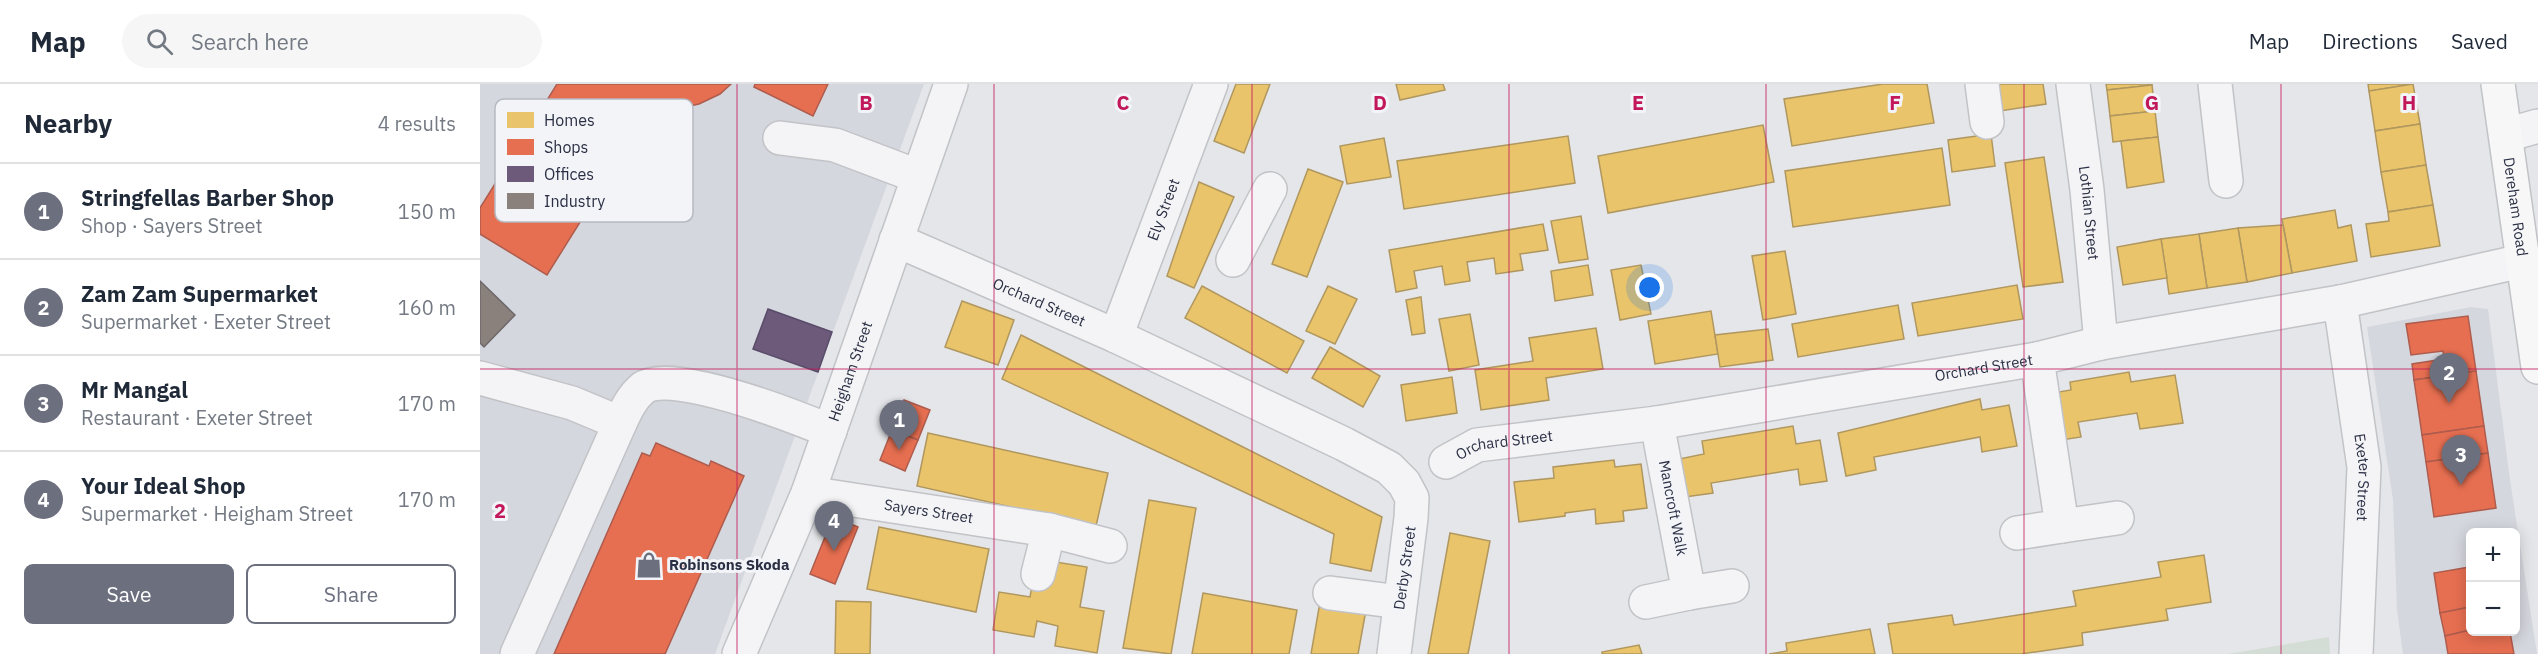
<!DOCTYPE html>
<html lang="en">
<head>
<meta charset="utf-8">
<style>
	:root { --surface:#fff; --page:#f6f6f7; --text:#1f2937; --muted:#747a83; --line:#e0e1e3; --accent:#6b6f7e }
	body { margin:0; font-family:"IBM Plex Sans",sans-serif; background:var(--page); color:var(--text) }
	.controls { position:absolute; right:18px; bottom:18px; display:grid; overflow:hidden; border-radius:9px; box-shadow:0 3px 15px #0003 }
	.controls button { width:54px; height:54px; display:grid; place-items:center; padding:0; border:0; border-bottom:2px solid var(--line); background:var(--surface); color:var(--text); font:30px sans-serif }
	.you { position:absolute; left:1170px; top:204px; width:21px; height:21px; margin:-15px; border:4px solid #fff; border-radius:50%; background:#1a73e8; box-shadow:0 0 0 9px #1a73e833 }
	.badge { display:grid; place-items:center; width:39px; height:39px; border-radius:50%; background:var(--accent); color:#fff; font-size:20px; font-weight:700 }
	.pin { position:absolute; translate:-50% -50px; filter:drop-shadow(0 2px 3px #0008) }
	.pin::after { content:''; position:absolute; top:32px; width:21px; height:18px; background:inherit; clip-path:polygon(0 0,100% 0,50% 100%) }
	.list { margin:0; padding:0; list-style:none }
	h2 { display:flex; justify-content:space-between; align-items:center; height:78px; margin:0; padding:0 24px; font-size:26px }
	h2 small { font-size:20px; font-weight:400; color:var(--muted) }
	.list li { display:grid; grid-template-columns:39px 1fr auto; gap:18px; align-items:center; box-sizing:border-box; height:96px; padding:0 24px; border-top:2px solid var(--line) }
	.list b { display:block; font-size:22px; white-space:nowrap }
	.list p { margin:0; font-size:20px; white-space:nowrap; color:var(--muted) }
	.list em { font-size:20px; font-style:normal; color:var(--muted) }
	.actions { display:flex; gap:12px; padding:18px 24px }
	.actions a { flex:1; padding:14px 0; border:2px solid var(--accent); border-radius:9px; text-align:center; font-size:21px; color:var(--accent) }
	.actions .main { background:var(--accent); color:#fff }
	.icon { flex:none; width:33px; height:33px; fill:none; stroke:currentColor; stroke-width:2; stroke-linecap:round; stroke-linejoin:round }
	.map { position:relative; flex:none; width:2058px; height:570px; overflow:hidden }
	header { display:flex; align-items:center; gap:36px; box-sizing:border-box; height:84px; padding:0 30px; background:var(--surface); border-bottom:2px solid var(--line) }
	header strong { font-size:28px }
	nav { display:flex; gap:33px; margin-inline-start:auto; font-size:21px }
	.search { width:420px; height:54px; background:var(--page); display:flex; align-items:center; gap:15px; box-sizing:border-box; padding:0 21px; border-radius:33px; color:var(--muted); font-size:22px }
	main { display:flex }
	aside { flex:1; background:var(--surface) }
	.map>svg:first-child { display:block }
</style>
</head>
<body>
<header>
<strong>Map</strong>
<div class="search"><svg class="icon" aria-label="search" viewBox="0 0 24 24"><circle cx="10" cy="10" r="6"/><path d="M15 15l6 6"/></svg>Search here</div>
<nav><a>Map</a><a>Directions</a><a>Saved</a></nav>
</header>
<main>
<aside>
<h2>Nearby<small>4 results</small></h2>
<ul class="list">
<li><span class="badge">1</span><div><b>Stringfellas Barber Shop</b><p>Shop · Sayers Street</p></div><em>150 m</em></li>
<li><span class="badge">2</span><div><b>Zam Zam Supermarket</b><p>Supermarket · Exeter Street</p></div><em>160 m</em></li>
<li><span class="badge">3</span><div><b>Mr Mangal</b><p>Restaurant · Exeter Street</p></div><em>170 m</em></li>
<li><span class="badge">4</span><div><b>Your Ideal Shop</b><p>Supermarket · Heigham Street</p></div><em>170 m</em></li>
</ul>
<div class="actions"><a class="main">Save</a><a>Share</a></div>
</aside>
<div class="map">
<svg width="2058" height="570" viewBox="0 0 2058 570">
	<rect width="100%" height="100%" fill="#e5e6e9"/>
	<g fill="#d5d7de" fill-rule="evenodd">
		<path d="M0 0H444L235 570H0Z"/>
		<path d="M1991 223 2008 225 2030 396 2057 570H1923L1917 526 1913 416 1887 243ZM1990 448H2036V548H1990Z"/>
	</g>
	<path fill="#d3ddd5" d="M1849 553 1850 570H1747L1760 568Z"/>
	<g fill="#e9c46a" stroke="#b0975f" stroke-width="1.5">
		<path d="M756 0H790L764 69 734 57Z"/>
		<path d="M916 0H963L965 6 920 16Z"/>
		<path d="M1403 0H1447L1454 39 1312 62 1304 15Z"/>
		<path d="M1515 0H1563L1566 20 1520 27Z"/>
		<path d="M1626 0H1672V1L1627 6Z"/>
		<path d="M1888 0H1933L1889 7Z"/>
		<path d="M1933 0 1940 40 1895 47 1889 7Z"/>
		<path d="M1672 1 1675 27 1630 32 1627 6Z"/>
		<path d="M1675 27 1678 53 1633 58 1630 32Z"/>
		<path d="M1940 40 1946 81 1901 88 1895 47Z"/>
		<path d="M1283 41 1294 98 1128 129 1118 72Z"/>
		<path d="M1511 50 1515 82 1472 88 1468 56Z"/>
		<path d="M1088 52 1095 99 924 125 917 77Z"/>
		<path d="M1678 53 1684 98 1647 104 1641 57Z"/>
		<path d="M904 54 911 93 867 100 860 62Z"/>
		<path d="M1462 64 1470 121 1313 143 1305 87Z"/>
		<path d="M1564 73 1583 198 1543 203 1525 79Z"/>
		<path d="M1946 81 1953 121 1908 128 1901 88Z"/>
		<path d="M828 85 863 98 827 193 792 180Z"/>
		<path d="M719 98 754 113 714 204 687 192Z"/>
		<path d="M1953 121 1960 162 1891 173 1886 140 1909 137 1908 128Z"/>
		<path d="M1855 126 1858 144 1871 141 1877 177 1812 189 1802 135Z"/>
		<path d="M1101 132 1108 175 1079 179 1071 137Z"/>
		<path d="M1063 140 1068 166 1040 170 1043 186 1016 190 1014 174 987 178 990 197 965 201 962 182 934 187 937 204 916 208 909 166Z"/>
		<path d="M1803 141 1812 189 1767 198 1758 144Z"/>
		<path d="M1758 144 1767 198 1727 204 1719 150Z"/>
		<path d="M1719 150 1727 204 1689 210 1681 155Z"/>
		<path d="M1681 155 1687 194 1643 201 1637 163Z"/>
		<path d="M1305 167 1316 230 1283 236 1272 172Z"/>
		<path d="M1108 181 1113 211 1075 217 1071 187Z"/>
		<path d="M1161 181 1171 230 1140 236 1131 186Z"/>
		<path d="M1537 201 1543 235 1438 252 1432 219Z"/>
		<path d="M722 202 824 257 807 289 705 234Z"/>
		<path d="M848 202 877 215 855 260 826 247Z"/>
		<path d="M941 213 945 249 932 251 926 216Z"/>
		<path d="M482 217 534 236 518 281 465 263Z"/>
		<path d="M1418 221 1424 255 1318 273 1312 240Z"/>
		<path d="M1231 227 1238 270 1175 280 1168 237Z"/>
		<path d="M990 230 999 281 969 287 959 235Z"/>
		<path d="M1116 244 1123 285 1066 294 1069 316 1001 326 995 286 1053 277 1049 254Z"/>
		<path d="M1288 245 1293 276 1240 283 1235 251Z"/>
		<path d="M541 251 902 433 891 487 850 479 854 450 522 295Z"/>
		<path d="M850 263 900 292 883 323 832 294Z"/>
		<path d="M1649 288 1651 298 1695 291 1703 339 1660 345 1657 329 1598 338 1601 353 1575 357 1567 310 1591 306 1590 298Z"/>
		<path d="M972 293 977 329 926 337 921 301Z"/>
		<path d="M1500 315 1502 326 1529 321 1537 362 1502 368 1500 353 1394 373 1396 386 1366 392 1358 349Z"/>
		<path d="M1313 342 1316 360 1340 356 1347 397 1320 401 1318 385 1231 399 1233 409 1205 413 1199 375 1224 370 1222 357Z"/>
		<path d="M448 349 628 389 616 442 437 402Z"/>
		<path d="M1134 376 1135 383 1161 380 1167 424 1143 427 1144 437 1116 440 1115 425 1085 429V432L1039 438 1034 398 1074 394 1073 383Z"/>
		<path d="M669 416 716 424 691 570 643 564Z"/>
		<path d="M399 443 509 465 496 528 387 505Z"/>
		<path d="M970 449 1010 457 988 570H948Z"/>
		<path d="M1724 471 1731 518 1686 525 1688 536 1602 549 1603 561 1541 570H1413L1408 540 1472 531 1474 541 1596 522 1593 507 1681 493 1678 478Z"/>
		<path d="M557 475 607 483 600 523 624 527 617 569 575 562 578 542 557 537 554 553 513 546 519 508 550 513Z"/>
		<path d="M723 509 817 526 809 570H712Z"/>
		<path d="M356 517 391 518 390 570H355Z"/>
		<path d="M840 518 886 526 878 570H831Z"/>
		<path d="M1390 545 1395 570H1289L1307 567 1306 559Z"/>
		<path d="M1159 561 1162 570H1122V568Z"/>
	</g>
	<g fill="#e76f51" stroke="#ae5c4d" stroke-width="1.5">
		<path d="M77 0H251L240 10 219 20 205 23 184 20 170 43 162 39 67 191 0 150V124Z"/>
		<path d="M275 0H348L333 32 274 3Z"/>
		<path d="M1988 232 1996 287 1934 296 1932 280 1964 275 1963 267 1931 271 1926 240Z"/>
		<path d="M1996 287 2004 342 1942 351 1934 296Z"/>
		<path d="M424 316 450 326 438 356 412 346Z"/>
		<path d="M2004 342 2008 369 1946 378 1942 351Z"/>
		<path d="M412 346 438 356 425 387 400 376Z"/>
		<path d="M176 359 229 382 231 377 264 392 185 570H74L162 369 170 372Z"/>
		<path d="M2008 369 2016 424 1954 433 1946 378Z"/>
		<path d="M353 433 378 443 355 500 330 490Z"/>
		<path d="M1990 483V523L1960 529 1954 489Z"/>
		<path d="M1990 523V546L1965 552 1960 529Z"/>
		<path d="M1990 546 2030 548 2034 570H1968L1965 552Z"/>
	</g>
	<path fill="#6d597a" stroke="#594c6a" stroke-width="1.5" d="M288 225 352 248 338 288 273 265Z"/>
	<path fill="#8a817c" stroke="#6d686b" stroke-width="1.5" d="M0 197 35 231 4 263 0 259Z"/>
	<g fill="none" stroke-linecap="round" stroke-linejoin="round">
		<g stroke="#c2c3c7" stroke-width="36">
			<g id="minor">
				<path d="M1502 0 1507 38"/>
				<path id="s1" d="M1593 0 1607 106 1621 259"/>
				<path d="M1735 0 1746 97"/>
				<path d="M2026 51 2058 42"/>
				<path d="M300 54 355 61 437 92"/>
				<path id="s2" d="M416 156 636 252 864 360 909 384 924 399 932 414 931 434 914 570"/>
				<path d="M753 176 790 105"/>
				<path id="s3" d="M1860 218 1884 383 1876 570"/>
				<path id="s4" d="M636 252 731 0"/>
				<path d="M0 294 92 319 140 339"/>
				<path id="s5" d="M966 378 997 361 1177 339 1557 275 1621 259 1860 218 2042 177"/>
				<path id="s6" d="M328 409 569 446 630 462"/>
				<path d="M1582 442 1637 434"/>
				<path d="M1537 449 1582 442 1557 275"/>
				<path d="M558 490 569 446"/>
				<path d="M850 509 920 518"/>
				<path d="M1209 509 1252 502"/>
				<path d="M1166 518 1209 509 1177 339"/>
				<path d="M37 570 140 339C146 326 152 313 163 304 191 283 318 334 350 347"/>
				<path id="s7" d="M259 570 328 409 471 0"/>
			</g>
		</g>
		<g stroke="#c1c3c7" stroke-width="36">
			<g id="major">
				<path id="s8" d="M2018 0 2058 283"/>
			</g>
		</g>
		<use href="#minor" stroke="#f4f4f6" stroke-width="33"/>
		<use href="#major" stroke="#f7f7f8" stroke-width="33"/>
	</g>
	<path fill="none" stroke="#c2185b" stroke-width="1.5" stroke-opacity="0.55" d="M257 0V570M514 0V570M772 0V570M1029 0V570M1286 0V570M1544 0V570M1801 0V570M0 285H2058"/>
	<defs>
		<g id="shop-bare" transform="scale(2.07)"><path d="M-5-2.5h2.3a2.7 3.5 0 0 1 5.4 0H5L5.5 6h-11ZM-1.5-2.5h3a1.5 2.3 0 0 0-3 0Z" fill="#6b6f7e" stroke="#f3f4f8" stroke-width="2.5" paint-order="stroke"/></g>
	</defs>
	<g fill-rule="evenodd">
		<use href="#shop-bare" x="169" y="481"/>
	</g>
	<g text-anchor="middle" stroke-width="6" stroke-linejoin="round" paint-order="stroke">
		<g font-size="15" fill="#2a2f44" stroke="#f3f4f8">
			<text dy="5" stroke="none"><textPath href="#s8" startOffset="124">Dereham Road</textPath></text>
			<text dy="5" stroke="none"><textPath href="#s4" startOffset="135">Ely Street</textPath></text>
			<text dy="5" stroke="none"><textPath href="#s1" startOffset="130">Lothian Street</textPath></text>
			<text dy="5" stroke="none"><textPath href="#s2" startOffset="156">Orchard Street</textPath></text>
			<text dy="5" stroke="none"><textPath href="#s5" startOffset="548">Orchard Street</textPath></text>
			<text dy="5" stroke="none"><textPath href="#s7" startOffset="304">Heigham Street</textPath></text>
			<text dy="5" stroke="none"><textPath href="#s5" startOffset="62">Orchard Street</textPath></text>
			<text dy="5" stroke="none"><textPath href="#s3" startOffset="177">Exeter Street</textPath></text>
			<text transform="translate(1193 424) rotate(79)" y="5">Mancroft Walk</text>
			<text dy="5" stroke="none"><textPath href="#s6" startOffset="122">Sayers Street</textPath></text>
			<text transform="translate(925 484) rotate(-82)" y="5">Derby Street</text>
		</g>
		<g font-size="15" font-weight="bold" fill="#2a2f44" stroke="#f3f4f8" text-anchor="start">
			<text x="189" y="486">Robinsons Skoda</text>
		</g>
	</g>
	<rect x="15" y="15" width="198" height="123" rx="9" fill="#f3f4f8" stroke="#b7b9c2" stroke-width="1.5"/>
	<rect x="27" y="28" width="27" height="16" fill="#e9c46a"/>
	<rect x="27" y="55" width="27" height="16" fill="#e76f51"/>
	<rect x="27" y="82" width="27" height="16" fill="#6d597a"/>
	<rect x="27" y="109" width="27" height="16" fill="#8a817c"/>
	<g font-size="16" fill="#2a2f44">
		<text x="64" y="42">Homes</text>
		<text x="64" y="69">Shops</text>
		<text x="64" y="96">Offices</text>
		<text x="64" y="123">Industry</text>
	</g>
	<g font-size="20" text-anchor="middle" font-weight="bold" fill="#c2185b" stroke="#f3f4f8" stroke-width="6" stroke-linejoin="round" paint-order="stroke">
		<text x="386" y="26">B</text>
		<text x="643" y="26">C</text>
		<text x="900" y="26">D</text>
		<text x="1158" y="26">E</text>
		<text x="1415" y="26">F</text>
		<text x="1672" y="26">G</text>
		<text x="1929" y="26">H</text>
		<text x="20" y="434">2</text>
	</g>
</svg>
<div class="controls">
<button>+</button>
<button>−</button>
</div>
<div class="you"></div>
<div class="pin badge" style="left:419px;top:366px">1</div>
<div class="pin badge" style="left:1969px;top:319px">2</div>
<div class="pin badge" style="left:1981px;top:401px">3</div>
<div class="pin badge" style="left:354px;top:467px">4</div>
</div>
</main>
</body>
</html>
